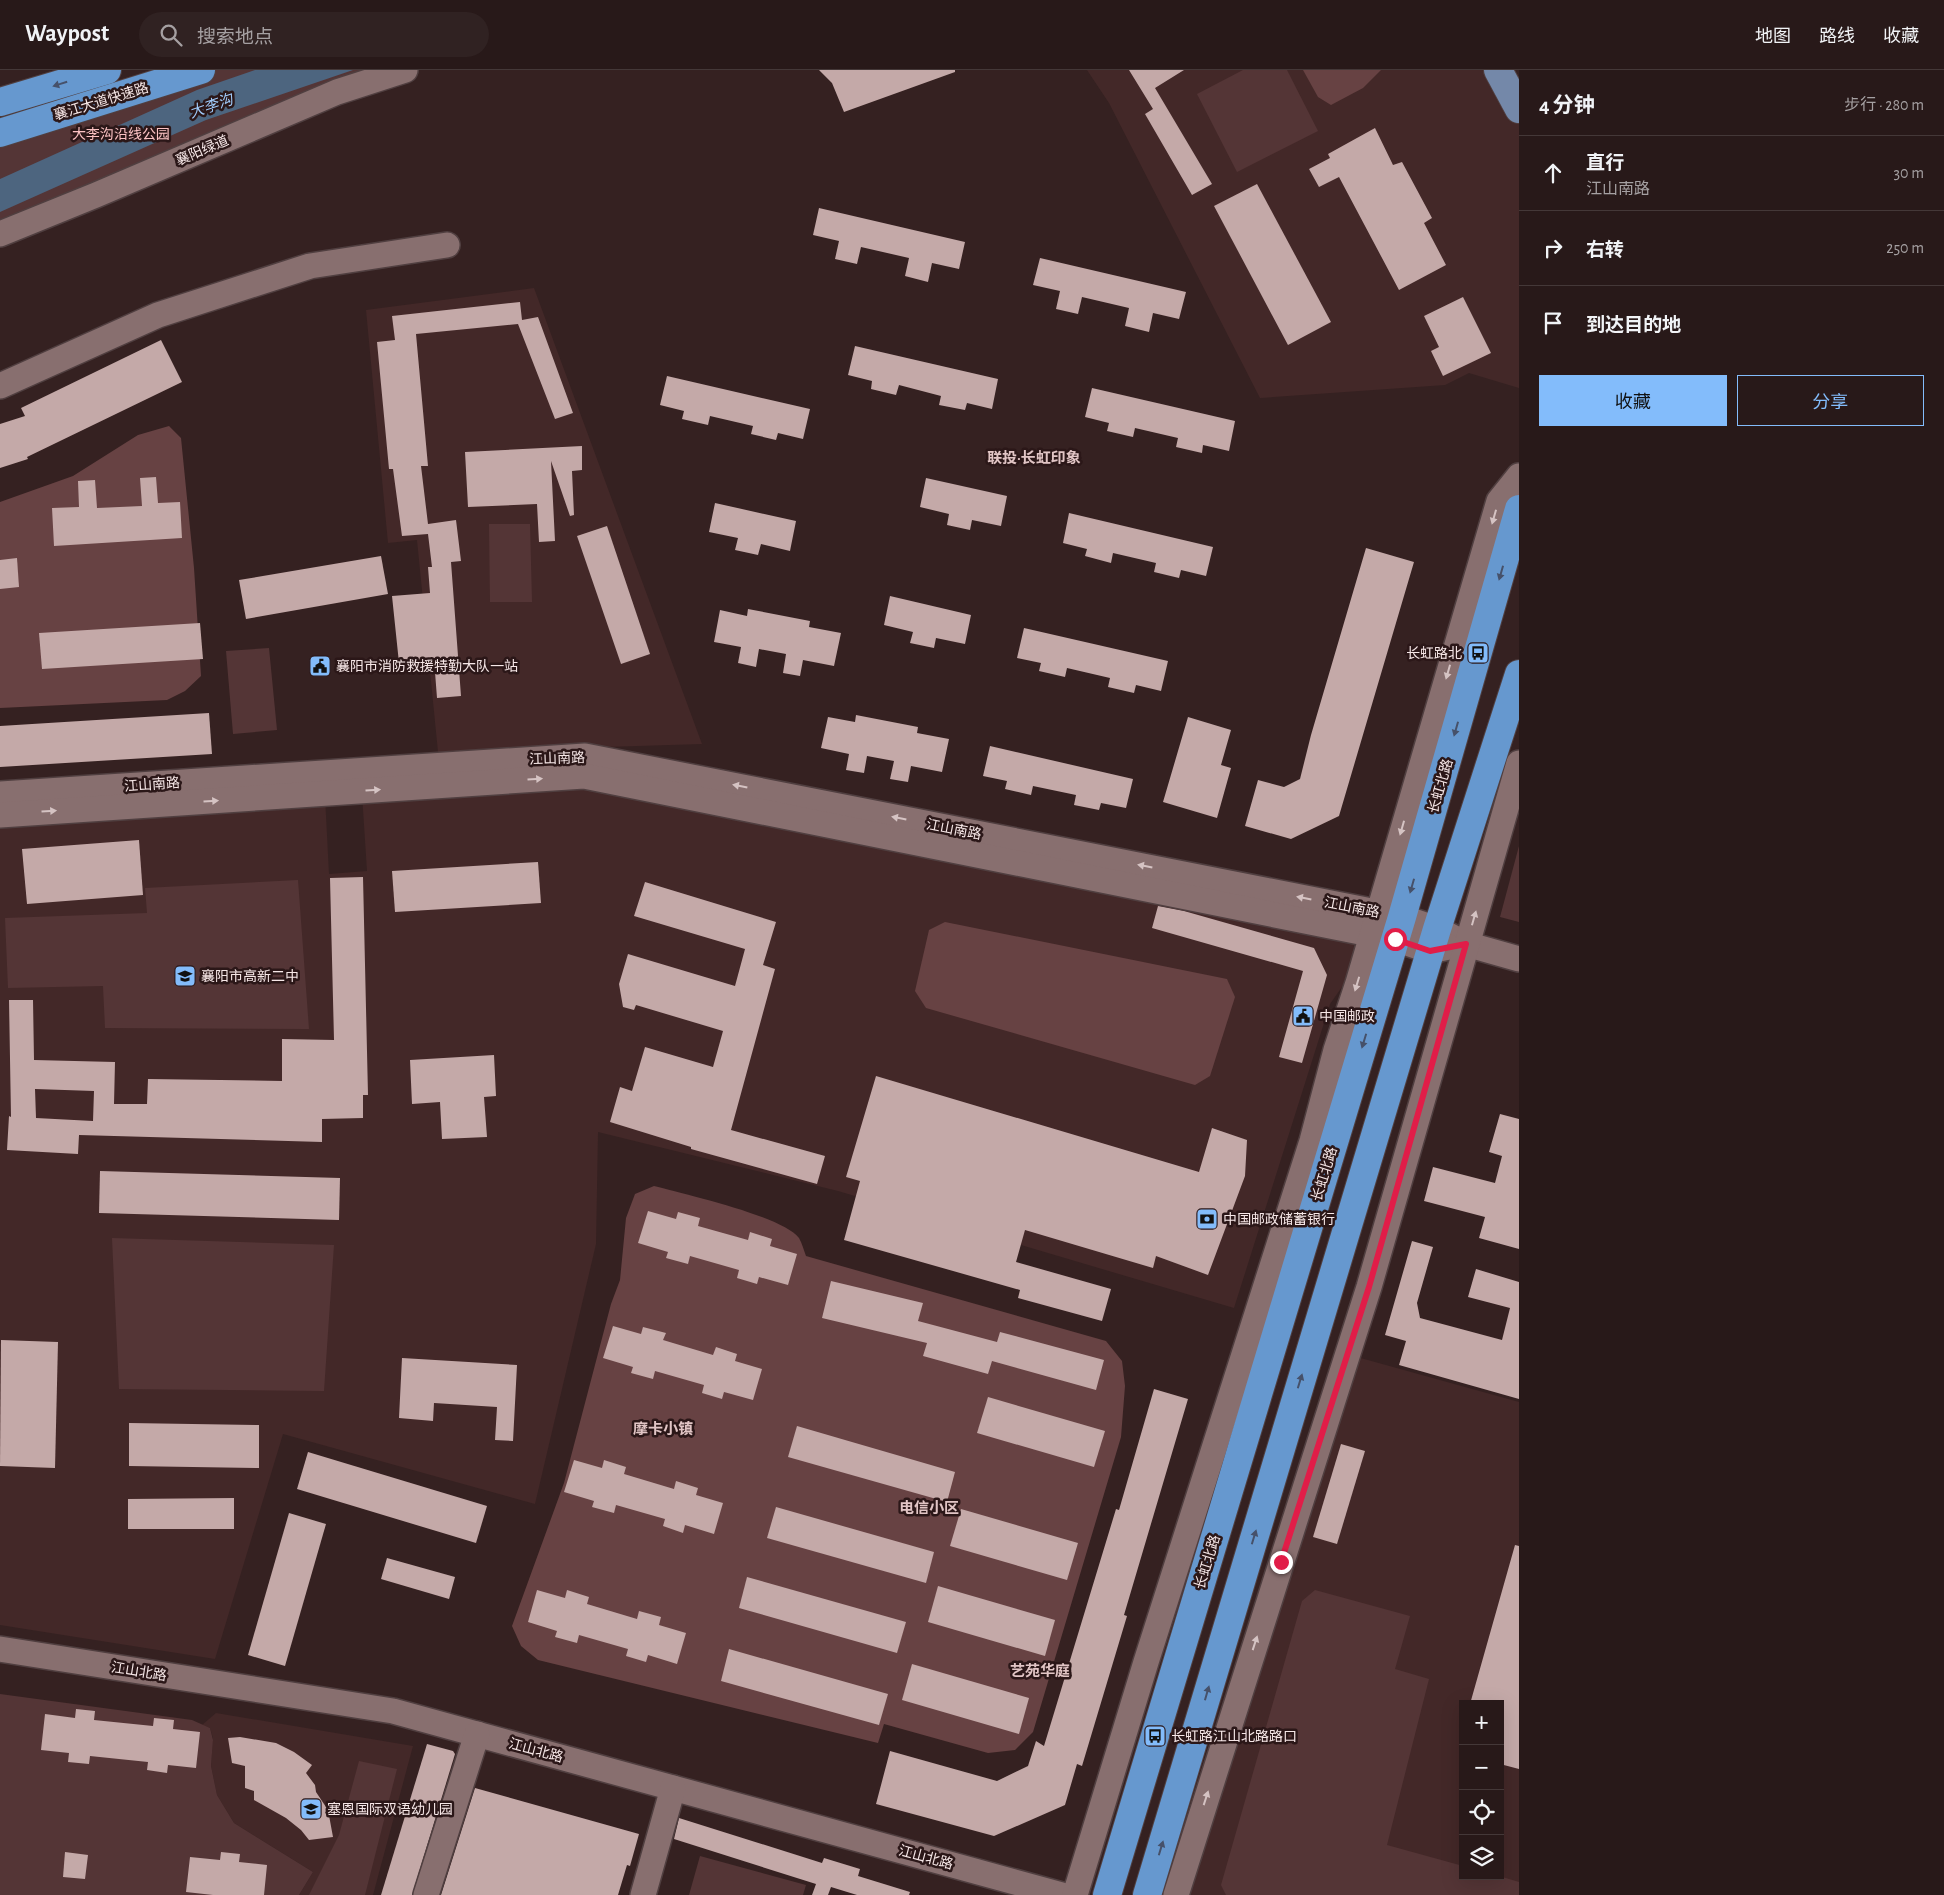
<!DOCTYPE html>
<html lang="zh">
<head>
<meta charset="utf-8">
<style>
	:root { --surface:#281919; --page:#302222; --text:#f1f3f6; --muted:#a5a0a2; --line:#443838; --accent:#83bcfb }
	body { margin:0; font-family:"Alegreya Sans","Noto Sans SC",sans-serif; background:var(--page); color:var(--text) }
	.controls { position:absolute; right:15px; bottom:15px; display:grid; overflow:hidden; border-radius:0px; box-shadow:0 5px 20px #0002 }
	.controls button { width:45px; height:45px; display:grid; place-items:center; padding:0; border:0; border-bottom:1px solid var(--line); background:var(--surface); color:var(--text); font:25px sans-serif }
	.stop { position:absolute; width:15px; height:15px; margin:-11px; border:4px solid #e11d48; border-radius:50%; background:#fff }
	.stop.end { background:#e11d48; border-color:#fff; box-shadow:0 1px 5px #0008 }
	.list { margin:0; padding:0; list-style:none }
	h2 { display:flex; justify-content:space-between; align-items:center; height:65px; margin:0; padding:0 20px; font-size:21px }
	h2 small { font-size:16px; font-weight:400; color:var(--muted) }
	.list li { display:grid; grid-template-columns:32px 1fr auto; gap:15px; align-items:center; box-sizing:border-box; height:75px; padding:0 20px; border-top:1px solid var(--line) }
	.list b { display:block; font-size:19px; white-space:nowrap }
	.list p { margin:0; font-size:16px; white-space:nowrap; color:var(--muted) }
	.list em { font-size:16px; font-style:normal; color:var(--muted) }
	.actions { display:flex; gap:10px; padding:15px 20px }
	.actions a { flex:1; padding:11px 0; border:1px solid var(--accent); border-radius:0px; text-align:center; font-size:18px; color:var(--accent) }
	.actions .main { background:var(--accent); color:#111 }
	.icon { flex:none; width:28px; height:28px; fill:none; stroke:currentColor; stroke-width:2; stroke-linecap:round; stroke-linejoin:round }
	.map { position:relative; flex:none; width:1519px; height:1825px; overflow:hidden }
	header { display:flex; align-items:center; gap:30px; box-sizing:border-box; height:70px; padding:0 25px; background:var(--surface); border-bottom:1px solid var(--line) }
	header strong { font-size:24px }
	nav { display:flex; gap:28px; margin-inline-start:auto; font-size:18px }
	.search { width:350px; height:45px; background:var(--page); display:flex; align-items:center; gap:12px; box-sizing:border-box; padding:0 18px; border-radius:28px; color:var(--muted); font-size:19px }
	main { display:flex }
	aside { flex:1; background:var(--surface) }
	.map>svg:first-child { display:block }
</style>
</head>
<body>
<header>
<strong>Waypost</strong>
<div class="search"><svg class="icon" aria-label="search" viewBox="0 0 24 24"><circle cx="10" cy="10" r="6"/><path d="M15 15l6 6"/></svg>搜索地点</div>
<nav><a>地图</a><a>路线</a><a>收藏</a></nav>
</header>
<main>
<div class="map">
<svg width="1519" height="1825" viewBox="0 0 1519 1825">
	<rect width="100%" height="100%" fill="#352121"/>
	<g fill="#432828" fill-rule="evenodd">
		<path d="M1087 0H1498L1519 39V318L1469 303 1445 315 1260 328 1109 33Z"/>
		<path d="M534 218 702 674 438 682 417 470 388 473 366 240Z"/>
		<path d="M609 716 1358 865 1344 914 1330 934 1234 1238 838 1121 598 1062 596 1174 535 1434 283 1364 215 1589 0 1555V750L325 726 329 804 367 801 362 724Z"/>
		<path d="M1357 1287 1519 1332V1825H1189ZM1463 1634H1500V1806H1463Z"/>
		<path d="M216 1643 413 1676 373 1825H299L313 1802 234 1753 217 1725 211 1696 213 1668 210 1658 202 1655Z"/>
	</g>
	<g fill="#543536">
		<path d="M167 0H405L0 164V67Z"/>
		<path d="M1243 0H1287L1318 61 1237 102 1197 24Z"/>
		<path d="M489 454H530L532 532H490Z"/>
		<path d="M269 578 277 660 233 664 226 581Z"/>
		<path d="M1519 776V852L1500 847Z"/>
		<path d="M298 810 309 959 105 958 103 916 8 918 5 848 147 843 145 818Z"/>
		<path d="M112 1168 334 1175 324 1321 119 1319Z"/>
		<path d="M1315 1520 1410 1546 1395 1599 1429 1609 1387 1775 1463 1796V1806H1499L1519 1812V1825H1226L1221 1815 1302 1531Z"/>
		<path d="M0 1624 192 1650 210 1658 213 1670 211 1696 217 1725 234 1753 313 1802 299 1825H0Z"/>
		<path d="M359 1691 397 1699 365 1825H309L339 1765Z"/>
		<path d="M700 1786 806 1815 803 1825H689Z"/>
	</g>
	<g fill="#674243">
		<path d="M1303 0H1381L1363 18 1331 35 1318 27Z"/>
		<path d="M169 356 181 368 194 498 201 606 185 621 167 630 0 638V432L73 406 138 365Z"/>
		<path d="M945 852 1227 909 1235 927 1210 1006 1195 1015 926 938 915 921 929 860Z"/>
		<path d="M654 1116C684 1124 782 1146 799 1168 802 1173 804 1181 806 1186L1106 1271 1122 1291 1125 1316 1121 1367 1033 1662 1015 1680 988 1683 884 1654 878 1673 538 1590 521 1576 512 1556 564 1413 611 1234 620 1210 626 1148 635 1124Z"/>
	</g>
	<path fill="#4d657f" d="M255 0H353L206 50 0 142V109L197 20Z"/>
	<g fill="#c4a9a8" fill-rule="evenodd">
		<path d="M819 0H955V2L844 42 832 13Z"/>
		<path d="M1129 0H1184L1155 18 1212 114 1192 125 1145 44 1153 39Z"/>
		<path d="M1375 58 1393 95 1402 92 1432 148 1424 153 1446 195 1399 220 1339 107 1319 117 1309 99 1330 88 1328 84Z"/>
		<path d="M1257 114 1331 252 1288 275 1214 136Z"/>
		<path d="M819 138 965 172 959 199 932 193 928 212 905 206 909 188 861 177 857 194 835 189 839 171 813 165Z"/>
		<path d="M1040 188 1186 222 1179 249 1153 243 1149 262 1125 256 1129 238 1082 227 1078 244 1056 239 1060 221 1033 215Z"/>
		<path d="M1463 227 1491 283 1443 306 1431 281 1439 277 1424 246Z"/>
		<path d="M520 232 522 250 538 247 573 343 555 349 518 254 416 264 428 396H421L428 454 456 450 461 491 451 492 461 626 437 628 434 589 399 593 392 526 430 523 428 497H432L428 464 402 466 393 399H389L377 272 395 270 392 246Z"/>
		<path d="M161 270 182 312 27 387 28 389 0 398V354L25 346 21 338Z"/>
		<path d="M855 276 998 309 992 339 967 333 965 340 939 335 941 326 899 315 896 325 871 319 872 311 848 305Z"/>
		<path d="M667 306 810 339 803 369 778 363 776 370 751 364 753 356 710 346 708 355 682 349 684 341 660 335Z"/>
		<path d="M1092 318 1235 351 1229 381 1203 375 1202 383 1176 377 1178 368 1135 358 1133 367 1107 361 1109 353 1085 347Z"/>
		<path d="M582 376V400L572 401 574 445 570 446 551 391 555 471 539 472 537 434 468 437 465 382Z"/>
		<path d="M156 407 158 433 180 432 182 468 54 476 52 438 79 437 78 411 95 410 97 438 142 436 140 408Z"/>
		<path d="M926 408 1007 426 1001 456 972 450 970 460 947 455 949 444 920 437Z"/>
		<path d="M715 433 796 451 790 481 761 474 758 485 735 480 738 468 709 462Z"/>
		<path d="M1069 443 1213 477 1206 506 1181 500 1179 508 1154 502 1156 493 1113 483 1111 493 1085 486 1087 479 1063 473Z"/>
		<path d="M607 456 650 584 621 594 577 466Z"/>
		<path d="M1366 478 1414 492 1339 746 1291 769 1245 756 1258 710 1284 717 1300 709 1311 665Z"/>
		<path d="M381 486 388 524 246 549 239 510Z"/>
		<path d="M17 488 19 517 0 519V490Z"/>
		<path d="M890 526 971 545 965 574 936 568 934 578 910 573 913 562 884 555Z"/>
		<path d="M748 539 810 551 809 557 841 563 834 596 803 590 800 606 783 603 786 584 759 579 756 597 738 593 741 577 714 572 720 540 747 546Z"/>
		<path d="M200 553 203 589 42 599 39 563Z"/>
		<path d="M1024 558 1168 591 1161 621 1136 615 1134 623 1108 617 1110 608 1067 598 1065 607 1039 601 1041 593 1017 588Z"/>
		<path d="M209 643 212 684 0 697V656Z"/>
		<path d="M856 645 918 657 917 663 949 669 942 702 911 696 908 712 890 709 894 691 867 686 864 703 846 700 849 684 821 678 828 647 855 652Z"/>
		<path d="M1188 647 1231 660 1221 695 1231 698 1217 748 1163 732Z"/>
		<path d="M990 676 1133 709 1126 738 1101 733 1099 740 1074 735 1076 725 1033 716 1031 725 1005 719 1007 711 983 706Z"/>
		<path d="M139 770 143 825 27 834 22 779Z"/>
		<path d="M538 792 541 833 395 842 392 801Z"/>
		<path d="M363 807 368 1025H363V1048L322 1049V1072L79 1065 78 1084 7 1080 9 1046 11 1047 9 930H33L34 990 115 992 114 1034H147L148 1009 282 1011V969L334 970 330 808ZM35 1019 94 1021 93 1051 36 1048Z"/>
		<path d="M645 812 776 852 763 895 775 899 731 1060 825 1086 817 1114 691 1079V1077L610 1052 620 1017 632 1021 645 977 713 997 723 961 636 935 634 940 623 937 619 914 628 884 735 916 745 879 634 846Z"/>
		<path d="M1158 836 1184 841 1314 878 1327 905 1302 993 1279 987 1303 901 1152 858Z"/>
		<path d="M494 985 496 1026 484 1027 487 1067 442 1069 440 1032 412 1034 410 990Z"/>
		<path d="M876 1006 1199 1102 1212 1058 1247 1070 1245 1106 1208 1205 1156 1186 1153 1198 1025 1160 1016 1192 1111 1219 1102 1251 1018 1228 1020 1220 844 1170 860 1111 846 1107Z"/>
		<path d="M1500 1044 1519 1049V1179L1479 1168 1485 1147 1424 1131 1433 1097 1495 1113 1502 1086 1489 1082Z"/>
		<path d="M100 1101 340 1108 339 1150 99 1143Z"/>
		<path d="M648 1141 676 1149 678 1142 700 1148 698 1156 748 1170 750 1162 772 1169 770 1176 797 1184 788 1215 759 1207 757 1214 737 1208 739 1200 690 1186 688 1194 666 1188 668 1182 638 1173Z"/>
		<path d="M1412 1171 1433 1177 1417 1233 1420 1248 1502 1270 1510 1238 1468 1227 1476 1199 1519 1212V1329L1399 1295 1406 1271 1385 1265Z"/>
		<path d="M831 1211 923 1233 918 1251 997 1272 1000 1262 1104 1290 1096 1320 992 1291 988 1304 923 1286 927 1273 822 1248Z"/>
		<path d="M613 1256 641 1264 643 1257 666 1263 663 1270 713 1285 716 1277 737 1284 735 1291 762 1299 753 1330 724 1322 722 1329 702 1323 704 1315 655 1301 653 1309 631 1303 633 1297 603 1288Z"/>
		<path d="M1 1270 58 1272 55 1398 0 1396Z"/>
		<path d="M402 1288 517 1295 513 1371 495 1370 497 1337 434 1333 433 1351 399 1348Z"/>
		<path d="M1154 1319 1188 1329 1124 1545 1127 1546 1082 1696 1077 1694 1065 1735 994 1766 876 1734 890 1681 997 1711 1028 1696 1036 1671 1044 1676 1116 1439 1119 1440Z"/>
		<path d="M988 1327 1105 1361 1094 1397 977 1363Z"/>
		<path d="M129 1353 259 1355V1398L129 1396Z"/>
		<path d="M797 1356 955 1402 947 1432 788 1387Z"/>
		<path d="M1341 1374 1365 1381 1337 1474 1313 1467Z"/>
		<path d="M308 1382 487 1436 476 1473 297 1419Z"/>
		<path d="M574 1390 602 1398 604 1390 626 1397 624 1404 674 1419 676 1411 698 1418 696 1425 723 1433 714 1464 685 1455 683 1463 663 1456 665 1449 616 1435 614 1443 592 1437 594 1431 564 1422Z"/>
		<path d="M234 1428V1459H128V1429Z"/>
		<path d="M776 1437 934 1482 926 1513 767 1468Z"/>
		<path d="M961 1439 1078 1473 1067 1510 950 1476Z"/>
		<path d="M289 1443 326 1454 285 1596 248 1585Z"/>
		<path d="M1515 1475 1519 1476V1699L1500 1694V1634H1470Z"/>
		<path d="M387 1488 455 1507 449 1529 381 1509Z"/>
		<path d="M747 1507 906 1552 897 1583 739 1538Z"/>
		<path d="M938 1516 1055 1550 1045 1586 928 1552Z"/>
		<path d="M537 1520 565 1528 567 1520 589 1527 587 1534 637 1549 639 1541 661 1547 659 1555 686 1563 677 1594 648 1585 646 1592 626 1586 628 1579 579 1565 577 1573 555 1567 557 1561 528 1552Z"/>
		<path d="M729 1579 888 1624 879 1655 721 1611Z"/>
		<path d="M912 1594 1029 1628 1019 1664 902 1630Z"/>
		<path d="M76 1639 95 1641 94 1650 153 1656 154 1648 174 1650 173 1659 200 1662 196 1698 168 1695 167 1703 147 1700 148 1692 90 1686 89 1694 68 1692 69 1683 41 1680 45 1644 75 1648Z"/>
		<path d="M240 1667 276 1673 294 1682 312 1695 306 1703 315 1715 316 1722 328 1740 333 1767 309 1770 301 1760 286 1748 254 1730V1721L245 1718V1696L232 1693 228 1668Z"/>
		<path d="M427 1674 453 1681 455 1684 412 1825H381Z"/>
		<path d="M475 1718 639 1764 630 1796 627 1795 618 1825H441Z"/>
		<path d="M679 1748 822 1793 824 1788 860 1799 858 1806 910 1822 909 1825H857L831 1817 828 1825H812L816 1814 674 1769Z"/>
		<path d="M65 1782 88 1785 85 1809 63 1807Z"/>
		<path d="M221 1782 240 1784 239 1792 267 1795 264 1825H213L186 1822 190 1787 220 1790Z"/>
	</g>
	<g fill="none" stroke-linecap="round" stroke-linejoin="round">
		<g stroke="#503f40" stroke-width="28">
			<g id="minor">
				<path d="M0 164 96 125 337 22 405 0"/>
				<path d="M0 316 158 245 310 196 447 175"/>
				<path d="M0 724 585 686 1402 847 1437 859 1466 874 1519 889"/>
				<path d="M0 745 584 706 1395 869 1430 881 1449 877"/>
				<path d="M0 1579 393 1641 1062 1825"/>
				<path d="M426 1825 477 1664"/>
				<path d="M643 1825 673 1718"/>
				<path d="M1075 1825 1146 1592 1312 1071 1336 980 1358 913 1499 431 1519 406"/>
				<path d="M1176 1825 1369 1217 1519 693"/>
			</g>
		</g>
		<g stroke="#503f40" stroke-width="30">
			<path id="major" d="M1498 0 1519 39"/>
		</g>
		<g stroke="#503f40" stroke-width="30">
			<g id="highway">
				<path d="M0 32 107 0"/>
				<path d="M0 63 201 0"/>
				<path d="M1107 1825 1402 847 1519 439"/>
				<path d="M1147 1825 1437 859 1519 604"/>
			</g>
		</g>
		<use href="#minor" stroke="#886f6f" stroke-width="25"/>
		<use href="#major" stroke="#7488a9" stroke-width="28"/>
		<use href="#highway" stroke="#6698cf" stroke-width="28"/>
	</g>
	<defs><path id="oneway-solid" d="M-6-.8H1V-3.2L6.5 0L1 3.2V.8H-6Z" transform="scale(1.25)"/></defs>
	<g fill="#46516a">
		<use href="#oneway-solid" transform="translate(60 14) rotate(163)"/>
		<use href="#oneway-solid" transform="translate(1501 503) rotate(106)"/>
		<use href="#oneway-solid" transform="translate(1456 659) rotate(106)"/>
		<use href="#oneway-solid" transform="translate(1412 816) rotate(106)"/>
		<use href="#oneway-solid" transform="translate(1364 971) rotate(107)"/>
		<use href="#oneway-solid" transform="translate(1300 1311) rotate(-73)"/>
		<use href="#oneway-solid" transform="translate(1254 1467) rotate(-73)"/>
		<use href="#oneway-solid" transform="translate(1207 1623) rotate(-74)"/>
		<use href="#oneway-solid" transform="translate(1161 1778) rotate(-73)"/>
	</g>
	<g fill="#d5c3c3">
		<use href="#oneway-solid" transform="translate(1494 447) rotate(106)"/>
		<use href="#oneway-solid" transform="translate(1448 602) rotate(106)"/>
		<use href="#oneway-solid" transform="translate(535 709) rotate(-4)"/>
		<use href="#oneway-solid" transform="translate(740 716) rotate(-169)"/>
		<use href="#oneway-solid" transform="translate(373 720) rotate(-4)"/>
		<use href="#oneway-solid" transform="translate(211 731) rotate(-4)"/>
		<use href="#oneway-solid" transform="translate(49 741) rotate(-4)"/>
		<use href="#oneway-solid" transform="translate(899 748) rotate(-169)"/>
		<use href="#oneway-solid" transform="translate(1402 758) rotate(106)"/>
		<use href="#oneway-solid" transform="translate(1145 796) rotate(-169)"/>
		<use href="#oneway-solid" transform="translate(1304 828) rotate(-169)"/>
		<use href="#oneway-solid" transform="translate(1474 848) rotate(-74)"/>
		<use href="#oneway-solid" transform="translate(1357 914) rotate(107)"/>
		<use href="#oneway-solid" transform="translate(1255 1573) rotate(-72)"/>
		<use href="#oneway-solid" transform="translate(1206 1728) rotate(-72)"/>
	</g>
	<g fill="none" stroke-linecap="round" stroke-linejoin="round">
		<path stroke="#e11d48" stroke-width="6" d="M1281 1492 1369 1217 1466 874 1430 881 1395 869"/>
	</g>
	<defs>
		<g id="bus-square" transform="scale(1.125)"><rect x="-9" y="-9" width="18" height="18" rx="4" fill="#83bcfb" stroke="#2b1718"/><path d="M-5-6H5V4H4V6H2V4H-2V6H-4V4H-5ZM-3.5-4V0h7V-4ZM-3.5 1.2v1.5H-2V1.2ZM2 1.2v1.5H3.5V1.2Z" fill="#111"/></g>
		<g id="civic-square" transform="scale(1.125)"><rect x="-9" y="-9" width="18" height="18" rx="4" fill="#83bcfb" stroke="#2b1718"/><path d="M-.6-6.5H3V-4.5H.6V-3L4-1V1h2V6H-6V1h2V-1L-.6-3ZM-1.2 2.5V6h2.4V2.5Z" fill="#111"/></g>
		<g id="school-square" transform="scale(1.125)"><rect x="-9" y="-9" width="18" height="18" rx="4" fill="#83bcfb" stroke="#2b1718"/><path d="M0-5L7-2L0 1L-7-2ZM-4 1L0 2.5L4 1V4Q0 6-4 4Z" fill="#111"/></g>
		<g id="bank-square" transform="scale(1.125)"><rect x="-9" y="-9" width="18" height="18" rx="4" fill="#83bcfb" stroke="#2b1718"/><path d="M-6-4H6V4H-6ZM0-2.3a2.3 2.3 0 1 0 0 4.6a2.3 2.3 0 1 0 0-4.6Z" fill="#111"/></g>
	</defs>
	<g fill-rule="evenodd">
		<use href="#bus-square" x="1478" y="583"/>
		<use href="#civic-square" x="320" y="596"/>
		<use href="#school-square" x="185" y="906"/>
		<use href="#civic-square" x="1303" y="946"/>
		<use href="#bank-square" x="1207" y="1149"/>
		<use href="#bus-square" x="1155" y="1666"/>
		<use href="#school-square" x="311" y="1739"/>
	</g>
	<g text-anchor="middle" stroke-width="5" stroke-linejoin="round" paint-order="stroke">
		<g font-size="14" fill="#f6e7e7" stroke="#2b1718">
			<text transform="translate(101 31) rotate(-17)" y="5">襄江大道快速路</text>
			<text transform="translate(202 80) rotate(-23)" y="5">襄阳绿道</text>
			<text transform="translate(557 688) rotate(-2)" y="5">江山南路</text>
			<text transform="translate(152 714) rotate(-4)" y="5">江山南路</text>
			<text transform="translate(1440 716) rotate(-74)" y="5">长虹北路</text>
			<text transform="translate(954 759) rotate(11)" y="5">江山南路</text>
			<text transform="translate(1352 837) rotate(11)" y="5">江山南路</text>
			<text transform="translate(1324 1104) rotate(-73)" y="5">长虹北路</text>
			<text transform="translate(1207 1492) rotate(-73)" y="5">长虹北路</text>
			<text transform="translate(139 1601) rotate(9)" y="5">江山北路</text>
			<text transform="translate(536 1680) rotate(15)" y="5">江山北路</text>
			<text transform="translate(926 1787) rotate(15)" y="5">江山北路</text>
		</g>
		<g font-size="14" fill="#fbc2c3" stroke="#2b1718">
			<text x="121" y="69">大李沟沿线公园</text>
		</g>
		<g font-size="14" fill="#f6e7e7" stroke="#2b1718" text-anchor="start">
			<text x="1462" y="588" text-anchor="end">长虹路北</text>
			<text x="336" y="601">襄阳市消防救援特勤大队一站</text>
			<text x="201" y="911">襄阳市高新二中</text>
			<text x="1319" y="951">中国邮政</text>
			<text x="1223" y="1154">中国邮政储蓄银行</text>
			<text x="1171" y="1671">长虹路江山北路路口</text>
			<text x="327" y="1744">塞恩国际双语幼儿园</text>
		</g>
		<g font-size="15" font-style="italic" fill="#a0cbfb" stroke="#2b1718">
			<text transform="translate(211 36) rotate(-19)" y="5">大李沟</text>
		</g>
		<g font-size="15" font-weight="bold" fill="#e1c5c5" stroke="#2b1718">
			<text x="1034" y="393">联投·长虹印象</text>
			<text x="663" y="1364">摩卡小镇</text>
			<text x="929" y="1443">电信小区</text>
			<text x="1040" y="1606">艺苑华庭</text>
		</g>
	</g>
</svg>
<div class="controls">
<button>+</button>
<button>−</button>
<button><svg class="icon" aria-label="locate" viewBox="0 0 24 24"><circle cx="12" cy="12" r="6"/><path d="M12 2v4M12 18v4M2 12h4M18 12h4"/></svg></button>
<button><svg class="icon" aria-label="layers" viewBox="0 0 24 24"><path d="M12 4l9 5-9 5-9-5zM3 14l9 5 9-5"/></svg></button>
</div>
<div class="stop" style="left:1395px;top:869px"></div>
<div class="stop end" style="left:1281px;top:1492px"></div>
</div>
<aside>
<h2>4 分钟<small>步行 · 280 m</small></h2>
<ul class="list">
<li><svg class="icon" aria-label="ahead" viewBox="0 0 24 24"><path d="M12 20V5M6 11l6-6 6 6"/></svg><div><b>直行</b><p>江山南路</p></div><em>30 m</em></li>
<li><svg class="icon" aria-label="right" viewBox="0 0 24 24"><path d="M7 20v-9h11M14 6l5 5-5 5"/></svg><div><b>右转</b></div><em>250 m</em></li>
<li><svg class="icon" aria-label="arrive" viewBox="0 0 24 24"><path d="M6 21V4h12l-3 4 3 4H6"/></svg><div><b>到达目的地</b></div></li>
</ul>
<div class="actions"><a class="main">收藏</a><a>分享</a></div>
</aside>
</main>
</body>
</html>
